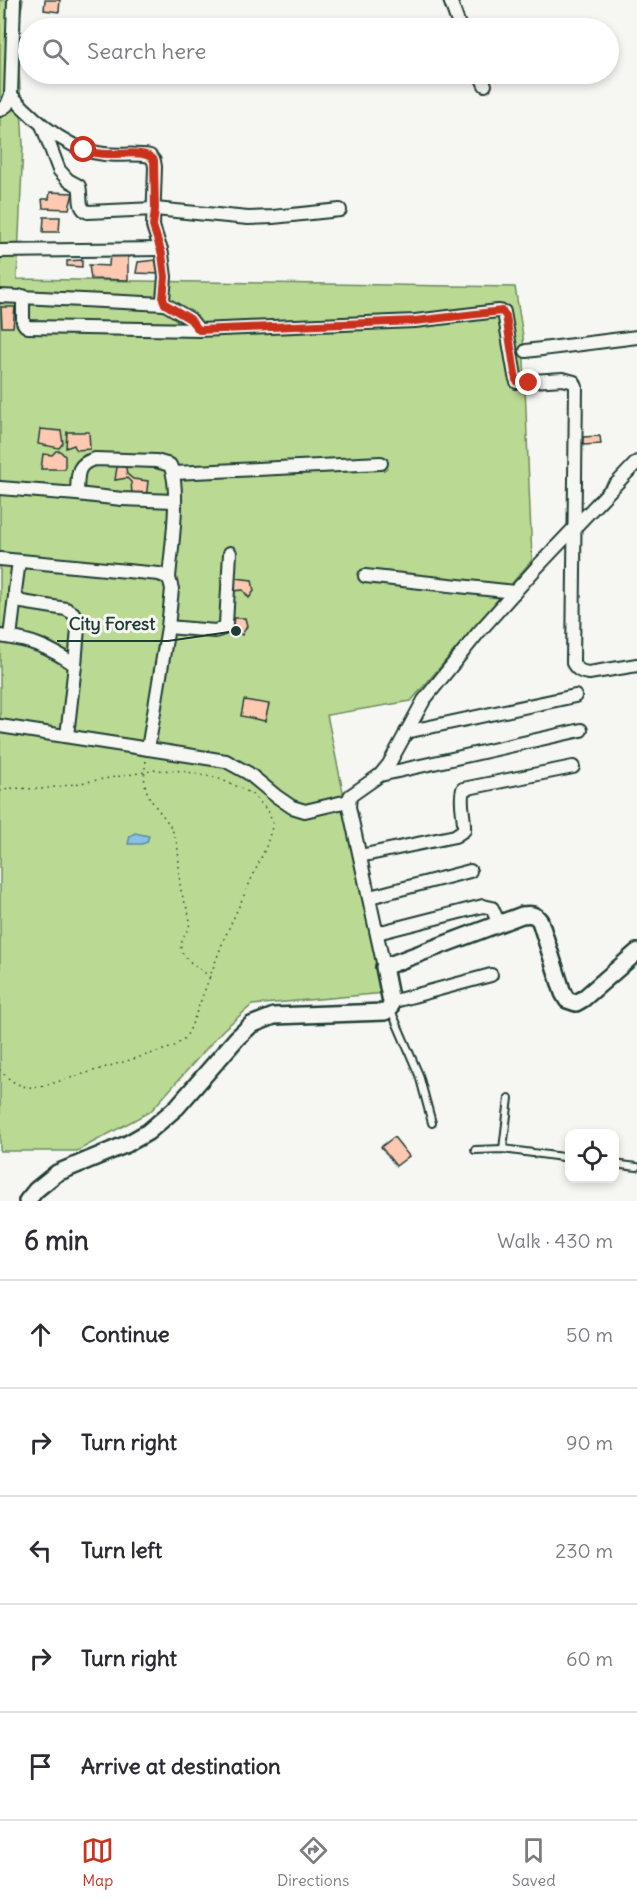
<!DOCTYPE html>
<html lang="en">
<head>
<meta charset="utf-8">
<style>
	:root { --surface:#fff; --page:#f7f7f7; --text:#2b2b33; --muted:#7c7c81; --line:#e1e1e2; --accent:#c8321e }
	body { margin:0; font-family:Delius,sans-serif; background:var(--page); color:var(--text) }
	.controls { position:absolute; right:18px; bottom:18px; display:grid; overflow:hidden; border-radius:12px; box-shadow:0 3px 9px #0003 }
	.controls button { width:54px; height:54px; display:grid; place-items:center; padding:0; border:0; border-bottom:2px solid var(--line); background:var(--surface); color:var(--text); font:30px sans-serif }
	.stop { position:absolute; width:18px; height:18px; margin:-14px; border:4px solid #c8321e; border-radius:50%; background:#fff }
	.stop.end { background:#c8321e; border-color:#fff; box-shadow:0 2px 6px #0008 }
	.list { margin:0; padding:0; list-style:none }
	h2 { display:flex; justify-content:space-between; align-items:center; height:78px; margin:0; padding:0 24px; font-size:26px }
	h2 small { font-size:20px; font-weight:400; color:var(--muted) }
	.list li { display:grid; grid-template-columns:39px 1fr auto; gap:18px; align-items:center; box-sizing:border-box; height:108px; padding:0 24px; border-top:2px solid var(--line) }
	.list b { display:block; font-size:22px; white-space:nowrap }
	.list em { font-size:20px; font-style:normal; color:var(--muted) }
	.icon { flex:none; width:33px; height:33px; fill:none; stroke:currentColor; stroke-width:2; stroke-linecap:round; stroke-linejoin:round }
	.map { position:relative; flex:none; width:637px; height:1201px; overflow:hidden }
	.search { position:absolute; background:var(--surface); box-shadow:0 3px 9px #0003; left:18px; right:18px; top:18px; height:66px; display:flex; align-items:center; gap:15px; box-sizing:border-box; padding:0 21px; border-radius:33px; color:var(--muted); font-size:22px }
	.sheet { height:618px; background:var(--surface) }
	nav { display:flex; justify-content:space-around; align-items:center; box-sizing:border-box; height:84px; border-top:2px solid var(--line); background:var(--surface); font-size:16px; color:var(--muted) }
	nav a { display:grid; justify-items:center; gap:3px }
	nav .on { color:var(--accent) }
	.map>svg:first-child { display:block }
</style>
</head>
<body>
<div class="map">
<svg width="637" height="1201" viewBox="0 0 637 1201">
	<rect width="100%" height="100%" fill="#f6f6f2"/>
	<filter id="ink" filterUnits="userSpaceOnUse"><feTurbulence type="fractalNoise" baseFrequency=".0167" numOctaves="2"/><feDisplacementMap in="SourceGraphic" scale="12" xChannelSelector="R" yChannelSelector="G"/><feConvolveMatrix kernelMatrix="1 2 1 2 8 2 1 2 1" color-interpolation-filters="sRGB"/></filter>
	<g filter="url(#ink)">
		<path fill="#bad992" stroke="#6c8b63" stroke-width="1.5" d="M0 0H23L17 32 23 145 17 279 515 287 523 336 532 560 411 701 327 715 385 993 252 1005 223 1030 151 1111 77 1151H0Z"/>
		<path fill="#88c0e6" stroke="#5e8c9f" stroke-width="1.5" d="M135 833 149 836 147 842 142 844H128L130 836Z"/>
		<g fill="#ffc8b1" stroke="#1f3d34" stroke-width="1.5">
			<path d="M45 0H60L59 12 44 10Z"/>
			<path d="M50 192 73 193 69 209 43 208 42 199H49Z"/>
			<path d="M44 217H60L59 232H43Z"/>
			<path d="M110 253H128V280L91 279 89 265 109 266Z"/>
			<path d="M82 260V267L67 266V261Z"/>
			<path d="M156 260 161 264 160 274 136 273 138 262Z"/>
			<path d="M1 307H15L13 327H2Z"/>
			<path d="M40 429 61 431 63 443 59 448 38 444Z"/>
			<path d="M67 432H89L90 449 76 450 74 445 66 448Z"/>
			<path d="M600 436 601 444 583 445V437Z"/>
			<path d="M56 451H60L65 456V469H41L43 454 52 455Z"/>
			<path d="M118 461 125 462 127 474 133 479 148 481 146 499 132 494 131 482 127 478 115 480Z"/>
			<path d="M235 578 252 580 254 591 249 598 243 590 232 591Z"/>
			<path d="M230 618H245L247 626 242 635 229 627Z"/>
			<path d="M244 700 269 704 265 721 241 716Z"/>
			<path d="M394 1137 409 1156 396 1166 381 1147Z"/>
		</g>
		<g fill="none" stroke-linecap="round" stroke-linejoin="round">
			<g stroke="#1f3d34" stroke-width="10">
				<g id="service">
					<path d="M390 1008 419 1075 432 1123"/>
					<path d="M503 1149 509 1098"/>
					<path d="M475 1150 503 1149 570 1158"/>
					<path d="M614 1164 637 1167"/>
				</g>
			</g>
			<g stroke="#1f3d34" stroke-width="16">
				<g id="minor">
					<path d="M450 0 460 28"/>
					<path d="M480 74 485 85"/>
					<path d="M11 95C34 120 68 151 104 154 119 156 135 153 150 156L154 161 155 167 153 226 162 254 165 277 163 299 165 304 190 319 199 330"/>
					<path d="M0 110 7 105 11 95 14 0"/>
					<path d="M42 125 59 170 68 180 79 186C82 196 77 208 88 212L155 209 248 218 273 217 340 210"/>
					<path d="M0 251 161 249"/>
					<path d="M0 296 165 304"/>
					<path d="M23 296V322L25 325 28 327 199 330 415 321 498 311 504 312 515 376 517 382 563 379 574 382 576 387 573 663C577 670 581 672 589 673L637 665"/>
					<path d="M526 351 637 337"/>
					<path d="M174 473 381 463"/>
					<path d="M0 488 77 494 122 499 174 501"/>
					<path d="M77 494C78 476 75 464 95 459L156 461 170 465C181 489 171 551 169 578"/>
					<path d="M0 559 159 574 169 578 172 589 168 627 148 749"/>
					<path d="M19 561 15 591 17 599 22 602 66 609 73 613 77 619 78 628 75 665 67 736"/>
					<path d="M365 576 515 592"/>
					<path d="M168 627 215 631 224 628 226 624 230 553"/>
					<path d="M0 636C31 640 49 647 75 665"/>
					<path d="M10 637 15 596"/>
					<path d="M0 726 226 761 248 773 276 796 292 807 305 811 348 801"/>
					<path d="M406 732 575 696"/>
					<path d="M380 775 581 730"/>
					<path d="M360 856 455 836 464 830C465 817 459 802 463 789L573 767"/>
					<path d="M370 897 470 871"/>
					<path d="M377 933 483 906 492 908 499 924"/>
					<path d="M384 967 349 807 350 796 380 775 389 764 424 700 478 633 538 566 637 462"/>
					<path d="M391 1002 491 975"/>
				</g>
			</g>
			<g stroke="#1f3d34" stroke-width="20">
				<path id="tertiary" d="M27 1201 36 1190 57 1173 127 1144 148 1132 177 1107 237 1038 251 1025 274 1016 385 1012 390 1008 391 1002 384 967 389 965 522 915C531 914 535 914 540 921L563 993 567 1000 576 1003 583 999 637 952"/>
			</g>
			<g stroke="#1f3d34" stroke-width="1.5" stroke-dasharray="1.5 4.5" stroke-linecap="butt">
				<path d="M146 761C137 807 169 807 177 844 180 859 178 875 181 890 183 900 189 911 190 921 190 932 177 941 182 952 187 962 201 969 210 977"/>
				<path d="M0 791 8 788 41 789 63 786 156 770 183 771 217 778 241 788 253 795 268 811 273 824 266 847 224 939 189 1032 183 1040 173 1047 40 1087C22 1089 12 1083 0 1070"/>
			</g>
			<use href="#service" stroke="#f6f6f2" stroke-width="6"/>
			<use href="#minor" stroke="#f6f6f2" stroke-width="12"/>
			<use href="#tertiary" stroke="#f6f6f2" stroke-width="15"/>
		</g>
	</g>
	<g fill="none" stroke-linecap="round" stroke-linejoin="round" filter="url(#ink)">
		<path stroke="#c8321e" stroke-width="8" d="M84 150C92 153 100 154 108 154 121 155 145 149 154 160L155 209 153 226 162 254 165 277 163 299 165 304 190 319 199 330 415 321 502 311 506 316 516 380 520 384 529 383"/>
	</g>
	<path fill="none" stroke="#1f3d34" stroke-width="2" d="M236 631L168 641H57"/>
	<circle fill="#1f3d34" stroke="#f6f6f2" stroke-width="2" cx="236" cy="631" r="6"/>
	<g font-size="18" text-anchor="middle" font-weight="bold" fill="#1f3d34" stroke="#f6f6f2" stroke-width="6" stroke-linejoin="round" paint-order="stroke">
		<text x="112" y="630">City Forest</text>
	</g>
</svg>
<div class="controls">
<button><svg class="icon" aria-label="locate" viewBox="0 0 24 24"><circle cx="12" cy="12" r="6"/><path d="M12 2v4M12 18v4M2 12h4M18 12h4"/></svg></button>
</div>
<div class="stop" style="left:84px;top:150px"></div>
<div class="stop end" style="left:529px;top:383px"></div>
<div class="search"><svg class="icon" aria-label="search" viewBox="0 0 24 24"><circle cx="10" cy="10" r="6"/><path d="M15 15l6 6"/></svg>Search here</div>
</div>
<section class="sheet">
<h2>6 min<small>Walk · 430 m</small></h2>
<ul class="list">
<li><svg class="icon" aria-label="ahead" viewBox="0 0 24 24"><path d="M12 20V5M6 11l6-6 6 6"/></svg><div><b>Continue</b></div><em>50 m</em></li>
<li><svg class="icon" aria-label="right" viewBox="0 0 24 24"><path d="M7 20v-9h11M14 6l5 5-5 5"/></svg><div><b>Turn right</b></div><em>90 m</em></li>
<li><svg class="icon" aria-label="left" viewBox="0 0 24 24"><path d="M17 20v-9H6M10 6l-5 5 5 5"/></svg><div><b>Turn left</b></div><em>230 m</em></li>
<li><svg class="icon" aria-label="right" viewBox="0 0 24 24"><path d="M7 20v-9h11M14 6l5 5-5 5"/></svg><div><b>Turn right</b></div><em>60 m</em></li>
<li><svg class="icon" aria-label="arrive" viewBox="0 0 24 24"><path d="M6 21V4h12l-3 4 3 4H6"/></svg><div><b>Arrive at destination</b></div></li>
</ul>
</section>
<nav>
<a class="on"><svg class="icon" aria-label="map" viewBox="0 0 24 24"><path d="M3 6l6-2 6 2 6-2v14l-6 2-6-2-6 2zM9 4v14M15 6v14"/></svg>Map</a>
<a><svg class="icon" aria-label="directions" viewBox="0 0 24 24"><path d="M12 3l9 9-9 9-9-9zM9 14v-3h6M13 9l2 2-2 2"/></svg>Directions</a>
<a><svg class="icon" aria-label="saved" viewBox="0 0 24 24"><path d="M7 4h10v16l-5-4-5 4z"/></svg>Saved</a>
</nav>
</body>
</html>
